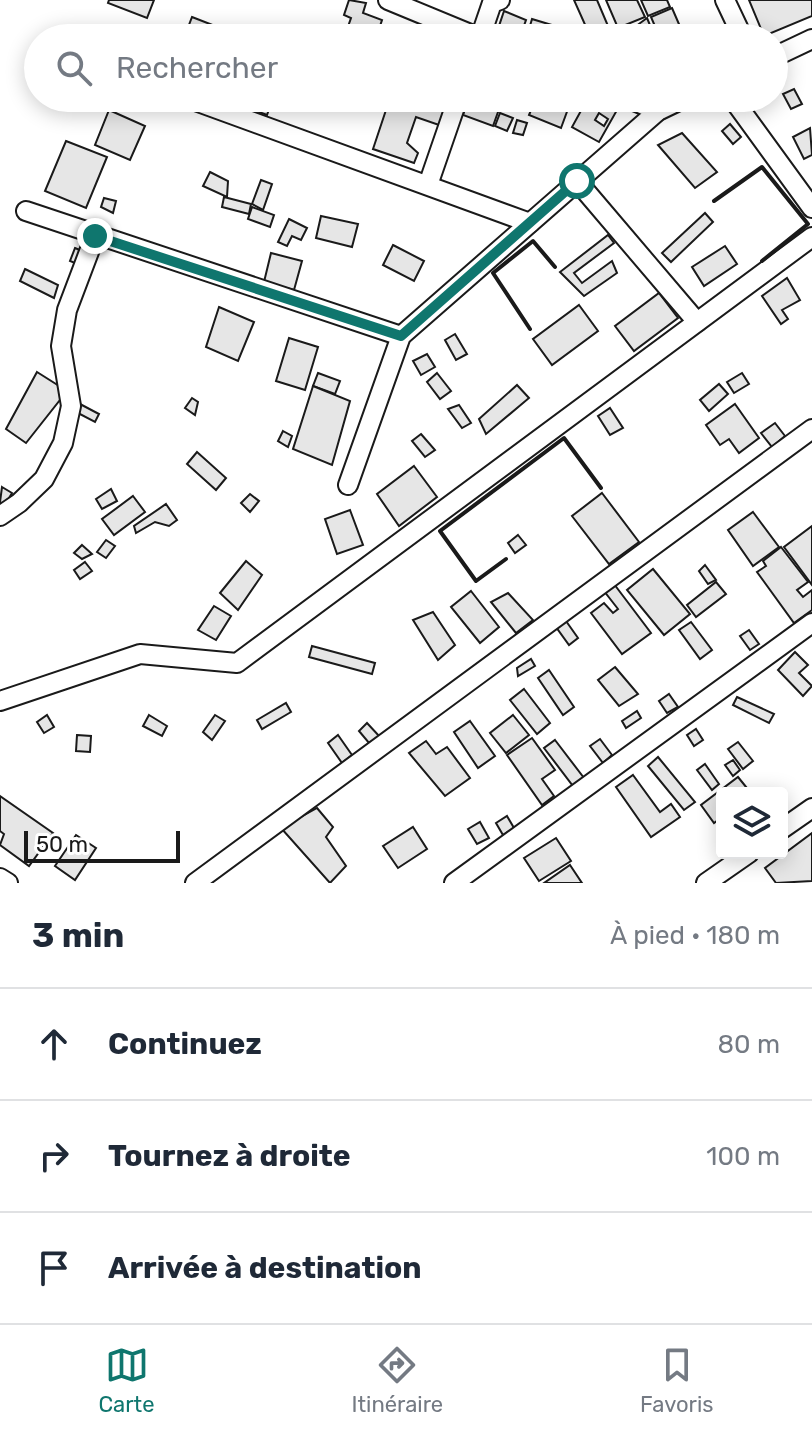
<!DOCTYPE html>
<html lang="fr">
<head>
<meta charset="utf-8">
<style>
	:root { --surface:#fff; --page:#f6f6f7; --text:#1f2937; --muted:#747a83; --line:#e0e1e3; --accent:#0f766e }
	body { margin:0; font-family:Rubik,sans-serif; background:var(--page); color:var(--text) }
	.controls { position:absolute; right:24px; bottom:24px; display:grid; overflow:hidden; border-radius:8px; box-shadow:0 4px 20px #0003 }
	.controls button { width:72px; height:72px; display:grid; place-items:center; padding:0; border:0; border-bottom:2px solid var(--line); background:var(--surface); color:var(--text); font:40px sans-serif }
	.scale { position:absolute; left:24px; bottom:20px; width:156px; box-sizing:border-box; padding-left:8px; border:4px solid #1a1a1a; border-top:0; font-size:22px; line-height:28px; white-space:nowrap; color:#1a1a1a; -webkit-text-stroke:6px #fff; paint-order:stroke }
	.stop { position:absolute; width:24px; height:24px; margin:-18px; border:6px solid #0f766e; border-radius:50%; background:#fff }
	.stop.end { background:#0f766e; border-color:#fff; box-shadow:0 2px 8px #0008 }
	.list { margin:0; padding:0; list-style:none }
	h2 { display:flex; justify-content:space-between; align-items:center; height:104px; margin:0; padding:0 32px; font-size:34px }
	h2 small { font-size:26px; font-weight:400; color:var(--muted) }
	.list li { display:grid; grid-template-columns:52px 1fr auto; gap:24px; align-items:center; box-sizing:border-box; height:112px; padding:0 32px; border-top:2px solid var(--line) }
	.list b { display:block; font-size:30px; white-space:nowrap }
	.list em { font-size:26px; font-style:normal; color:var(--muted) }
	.icon { flex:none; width:44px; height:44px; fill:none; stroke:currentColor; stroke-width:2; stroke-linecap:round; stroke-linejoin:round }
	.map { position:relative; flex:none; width:812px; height:883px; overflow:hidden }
	.search { position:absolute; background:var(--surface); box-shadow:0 4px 20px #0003; left:24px; right:24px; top:24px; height:88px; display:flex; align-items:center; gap:20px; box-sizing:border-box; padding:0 28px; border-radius:44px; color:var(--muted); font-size:30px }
	.sheet { height:440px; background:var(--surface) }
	nav { display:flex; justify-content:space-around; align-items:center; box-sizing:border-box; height:112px; border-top:2px solid var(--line); background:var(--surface); font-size:22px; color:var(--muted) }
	nav a { display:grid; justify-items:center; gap:4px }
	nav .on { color:var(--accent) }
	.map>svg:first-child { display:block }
</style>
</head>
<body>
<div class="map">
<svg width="812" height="883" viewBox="0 0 812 883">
	<rect width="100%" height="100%" fill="#fff"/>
	<g fill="#e6e6e6" stroke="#1a1a1a" stroke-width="2" fill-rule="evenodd">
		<path d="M109 0H154L147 18 108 3Z"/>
		<path d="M349 0 366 3 363 13 382 20 376 38H344L351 18 344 15Z"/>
		<path d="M574 0H597L611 33 600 38H591Z"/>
		<path d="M606 0H637L645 17 618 28Z"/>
		<path d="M641 0H667L670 7 648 16Z"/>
		<path d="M749 0H812V16L764 36Z"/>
		<path d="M672 8 685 38H660L651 17Z"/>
		<path d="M504 11 526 20 521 34 499 26Z"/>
		<path d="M192 17 223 29 219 38H184Z"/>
		<path d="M647 18 652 30 643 38H630L628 32Z"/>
		<path d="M532 19 555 26 551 38 527 36Z"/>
		<path d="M420 21 467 38H414Z"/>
		<path d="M794 89 802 104 791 109 783 94Z"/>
		<path d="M243 98H273L267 115 240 105Z"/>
		<path d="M390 98 448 99 439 125 416 117 407 143 418 153 414 163 373 149Z"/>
		<path d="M469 98H503L493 126 463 115Z"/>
		<path d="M536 98H572L561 128 529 115Z"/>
		<path d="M588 98H612L621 103 599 142 572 127ZM599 113 608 119 604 126 595 120Z"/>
		<path d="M109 110 145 126 130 160 95 145Z"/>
		<path d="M500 113 513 118 507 131 495 126Z"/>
		<path d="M517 120 527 123 523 135 513 133Z"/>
		<path d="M730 124 741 137 733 144 722 131Z"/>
		<path d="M810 128 812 155 804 159 793 137Z"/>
		<path d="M682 133 717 172 695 188 658 145Z"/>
		<path d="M66 141 107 157 86 208 45 191Z"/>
		<path d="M210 172 228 181 227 197 203 186Z"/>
		<path d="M261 180 272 184 263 210 252 204Z"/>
		<path d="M224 197 251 204 249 214 222 207Z"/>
		<path d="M104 198 116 201 113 213 101 207Z"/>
		<path d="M252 207 274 215 270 227 248 219Z"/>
		<path d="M705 213 713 222 671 262 662 253Z"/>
		<path d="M321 216 358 224 352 247 316 238Z"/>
		<path d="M289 219 307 228 301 240 292 236 287 246 278 242Z"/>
		<path d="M608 235 614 243 574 273 582 283 612 261 617 273 584 296 560 272Z"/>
		<path d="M393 245 424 261 414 281 383 265Z"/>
		<path d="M725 246 737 264 704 286 692 267Z"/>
		<path d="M75 248 87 253 82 266 70 261Z"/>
		<path d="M271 253 302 261 294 290 264 282Z"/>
		<path d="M25 269 58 285 54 298 20 281Z"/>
		<path d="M787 278 800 300 782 310 788 319 781 324 762 296Z"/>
		<path d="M659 293 678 318 634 351 615 326Z"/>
		<path d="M579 305 598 331 552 365 533 339Z"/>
		<path d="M219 307 254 322 238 361 206 347Z"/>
		<path d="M455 334 467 354 456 360 445 340Z"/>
		<path d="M289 338 318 347 305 390 276 381Z"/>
		<path d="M427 354 435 367 421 375 413 361Z"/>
		<path d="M37 372 67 391 26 443 6 429Z"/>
		<path d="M318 373 340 381 335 394 313 386Z"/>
		<path d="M437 373 451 391 440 399 427 382Z"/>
		<path d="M742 373 749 384 734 393 727 382Z"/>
		<path d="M719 384 728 394 709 411 700 400Z"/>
		<path d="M517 385 529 398 486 434 479 419Z"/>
		<path d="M313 386 350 401 332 465 293 449Z"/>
		<path d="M192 398 198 402 195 415 185 408Z"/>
		<path d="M80 404 99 414 95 422 76 412Z"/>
		<path d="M735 404 759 438 739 453 729 439 720 445 706 425Z"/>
		<path d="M459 405 471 423 462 428 448 409Z"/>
		<path d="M610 408 623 428 610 435 598 416Z"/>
		<path d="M775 423 785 436 772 447 761 433Z"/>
		<path d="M283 431 292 436 288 447 278 441Z"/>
		<path d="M421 434 435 450 425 457 412 441Z"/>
		<path d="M197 452 226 478 216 490 187 464Z"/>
		<path d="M414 466 437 497 399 526 377 494Z"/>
		<path d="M2 487 12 493 5 505 0 502Z"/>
		<path d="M111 489 117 501 102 509 96 499Z"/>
		<path d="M602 493 639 542 609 564 572 516Z"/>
		<path d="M250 494 259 501 250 512 241 503Z"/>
		<path d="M133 496 145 512 114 535 102 519Z"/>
		<path d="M166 504 177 520 169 526 155 522 136 533 134 526Z"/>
		<path d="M350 510 363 545 337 554 325 519Z"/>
		<path d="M753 512 779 547 753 566 728 530Z"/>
		<path d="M812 526V585L784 547Z"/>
		<path d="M518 535 526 545 515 553 508 543Z"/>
		<path d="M106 540 115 546 106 558 97 552Z"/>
		<path d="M82 545 92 554 82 559 74 553Z"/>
		<path d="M781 547 808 582 797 590 803 597 812 590V610L794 623 757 572 766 566 763 561Z"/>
		<path d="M246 561 262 575 238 610 220 593Z"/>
		<path d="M85 562 92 571 80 579 74 570Z"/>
		<path d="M705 565 716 580 708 584 699 571Z"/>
		<path d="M653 569 690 614 664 635 627 590Z"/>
		<path d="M716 582 726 594 696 617 687 605Z"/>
		<path d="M614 584 651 633 622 654 591 613 604 603 613 613 618 609 604 591Z"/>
		<path d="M471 591 499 627 480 643 451 607Z"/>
		<path d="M508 593 533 620 516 633 491 602Z"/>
		<path d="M214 606 231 616 216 640 198 630Z"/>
		<path d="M433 612 455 645 438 660 413 620Z"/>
		<path d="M566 621 578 638 569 645 556 627Z"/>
		<path d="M691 622 712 650 700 659 679 630Z"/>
		<path d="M749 630 759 644 750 650 740 636Z"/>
		<path d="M312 646 375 663 372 674 309 657Z"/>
		<path d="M795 652 808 665 799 673 812 686 803 696 778 670Z"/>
		<path d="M531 659 535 666 518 676 517 668Z"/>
		<path d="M615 667 638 694 619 706 598 680Z"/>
		<path d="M549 670 574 707 563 715 538 678Z"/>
		<path d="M524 689 550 723 537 734 510 700Z"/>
		<path d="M669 694 678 707 667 713 659 701Z"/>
		<path d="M737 697 774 714 769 723 733 705Z"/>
		<path d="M286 703 291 712 262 729 257 720Z"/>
		<path d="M637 711 641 718 626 728 622 721Z"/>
		<path d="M47 715 54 727 44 733 37 722Z"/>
		<path d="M149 715 167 726 162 736 143 726Z"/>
		<path d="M215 715 225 721 212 740 203 732Z"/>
		<path d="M513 715 529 735 506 753 490 733Z"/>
		<path d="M470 721 495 756 478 768 454 732Z"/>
		<path d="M367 723 380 737 369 743 359 731Z"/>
		<path d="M696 729 703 740 694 746 687 735Z"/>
		<path d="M77 735 91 736 90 752 76 751Z"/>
		<path d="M338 735 352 755 342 763 328 743Z"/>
		<path d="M532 738 555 770 542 779 554 796 542 805 507 755Z"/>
		<path d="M600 739 612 755 603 763 590 746Z"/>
		<path d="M555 740 584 778 573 786 544 748Z"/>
		<path d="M426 741 436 754 447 747 470 778 445 796 409 753Z"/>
		<path d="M738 742 753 761 743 769 728 749Z"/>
		<path d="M658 757 695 802 684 810 648 766Z"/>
		<path d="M733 760 740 770 733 776 725 765Z"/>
		<path d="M705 764 719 784 712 790 697 770Z"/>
		<path d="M633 775 660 812 671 804 680 817 651 837 616 787Z"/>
		<path d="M738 777 751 793H722V817L714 823 701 805Z"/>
		<path d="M0 796 53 833 29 866 0 845 4 834 0 831Z"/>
		<path d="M317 808 333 827 326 837 346 866 330 883 281 828Z"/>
		<path d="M507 816 514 828 503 835 496 823Z"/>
		<path d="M480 822 489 838 477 844 468 829Z"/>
		<path d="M413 827 427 849 398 868 383 846Z"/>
		<path d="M812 833V881L776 883 765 868Z"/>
		<path d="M76 835 96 848 75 880 55 866Z"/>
		<path d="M556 838 571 861 539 881 524 858Z"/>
		<path d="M570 865 582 883H544Z"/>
	</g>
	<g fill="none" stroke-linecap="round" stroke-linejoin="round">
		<g stroke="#1a1a1a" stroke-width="22">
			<g id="minor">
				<path d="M388 0 480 38"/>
				<path d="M725 0 743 38"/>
				<path d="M480 38 492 3 500 0"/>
				<path d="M774 57 812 39"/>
				<path d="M187 98 530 223"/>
				<path d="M627 98 658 111"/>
				<path d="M732 98 812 208"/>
				<path d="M577 181 697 322"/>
				<path d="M428 185 458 98"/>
				<path d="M26 211 401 336"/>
				<path d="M348 485 401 336 658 111 685 98"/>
				<path d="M0 516 19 503 44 479 63 443 71 406 61 346 67 310 95 236"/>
				<path d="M0 701 140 654 237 663 812 237"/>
				<path d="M782 829 812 808"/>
				<path d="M0 878 8 883"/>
				<path d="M195 883 812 429"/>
				<path d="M454 883 812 623"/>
				<path d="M706 883 749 853"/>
			</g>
		</g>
		<use href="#minor" stroke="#fff" stroke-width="18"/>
		<g stroke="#1a1a1a" stroke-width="4">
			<path d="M714 201 762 167 808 224 762 261"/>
			<path d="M530 329 493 273 533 241 555 267"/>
			<path d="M506 559 476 581 440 531 564 438 601 488"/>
		</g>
	</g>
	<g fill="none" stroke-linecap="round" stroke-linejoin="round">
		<path stroke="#0f766e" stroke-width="10" d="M95 236 401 336 577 181"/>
	</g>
</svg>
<div class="controls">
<button><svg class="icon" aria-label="layers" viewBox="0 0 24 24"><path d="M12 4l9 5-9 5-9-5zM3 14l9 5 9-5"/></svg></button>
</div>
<div class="scale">50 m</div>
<div class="stop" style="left:577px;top:181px"></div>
<div class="stop end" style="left:95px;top:236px"></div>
<div class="search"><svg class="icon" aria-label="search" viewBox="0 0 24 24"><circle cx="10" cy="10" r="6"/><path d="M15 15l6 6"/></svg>Rechercher</div>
</div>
<section class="sheet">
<h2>3 min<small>À pied · 180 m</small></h2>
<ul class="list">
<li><svg class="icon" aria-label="ahead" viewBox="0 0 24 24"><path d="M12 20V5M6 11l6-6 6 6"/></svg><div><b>Continuez</b></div><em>80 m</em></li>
<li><svg class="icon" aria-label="right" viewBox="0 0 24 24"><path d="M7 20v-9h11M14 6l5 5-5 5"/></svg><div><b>Tournez à droite</b></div><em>100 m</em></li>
<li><svg class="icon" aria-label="arrive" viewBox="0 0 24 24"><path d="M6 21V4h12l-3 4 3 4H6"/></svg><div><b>Arrivée à destination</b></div></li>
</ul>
</section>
<nav>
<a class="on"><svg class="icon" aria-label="map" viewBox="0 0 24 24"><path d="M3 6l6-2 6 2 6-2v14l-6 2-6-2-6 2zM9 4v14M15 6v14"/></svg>Carte</a>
<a><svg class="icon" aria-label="directions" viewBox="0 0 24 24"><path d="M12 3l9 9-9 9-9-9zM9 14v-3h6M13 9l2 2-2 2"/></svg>Itinéraire</a>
<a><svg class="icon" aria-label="saved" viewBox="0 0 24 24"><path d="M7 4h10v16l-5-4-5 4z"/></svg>Favoris</a>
</nav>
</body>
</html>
